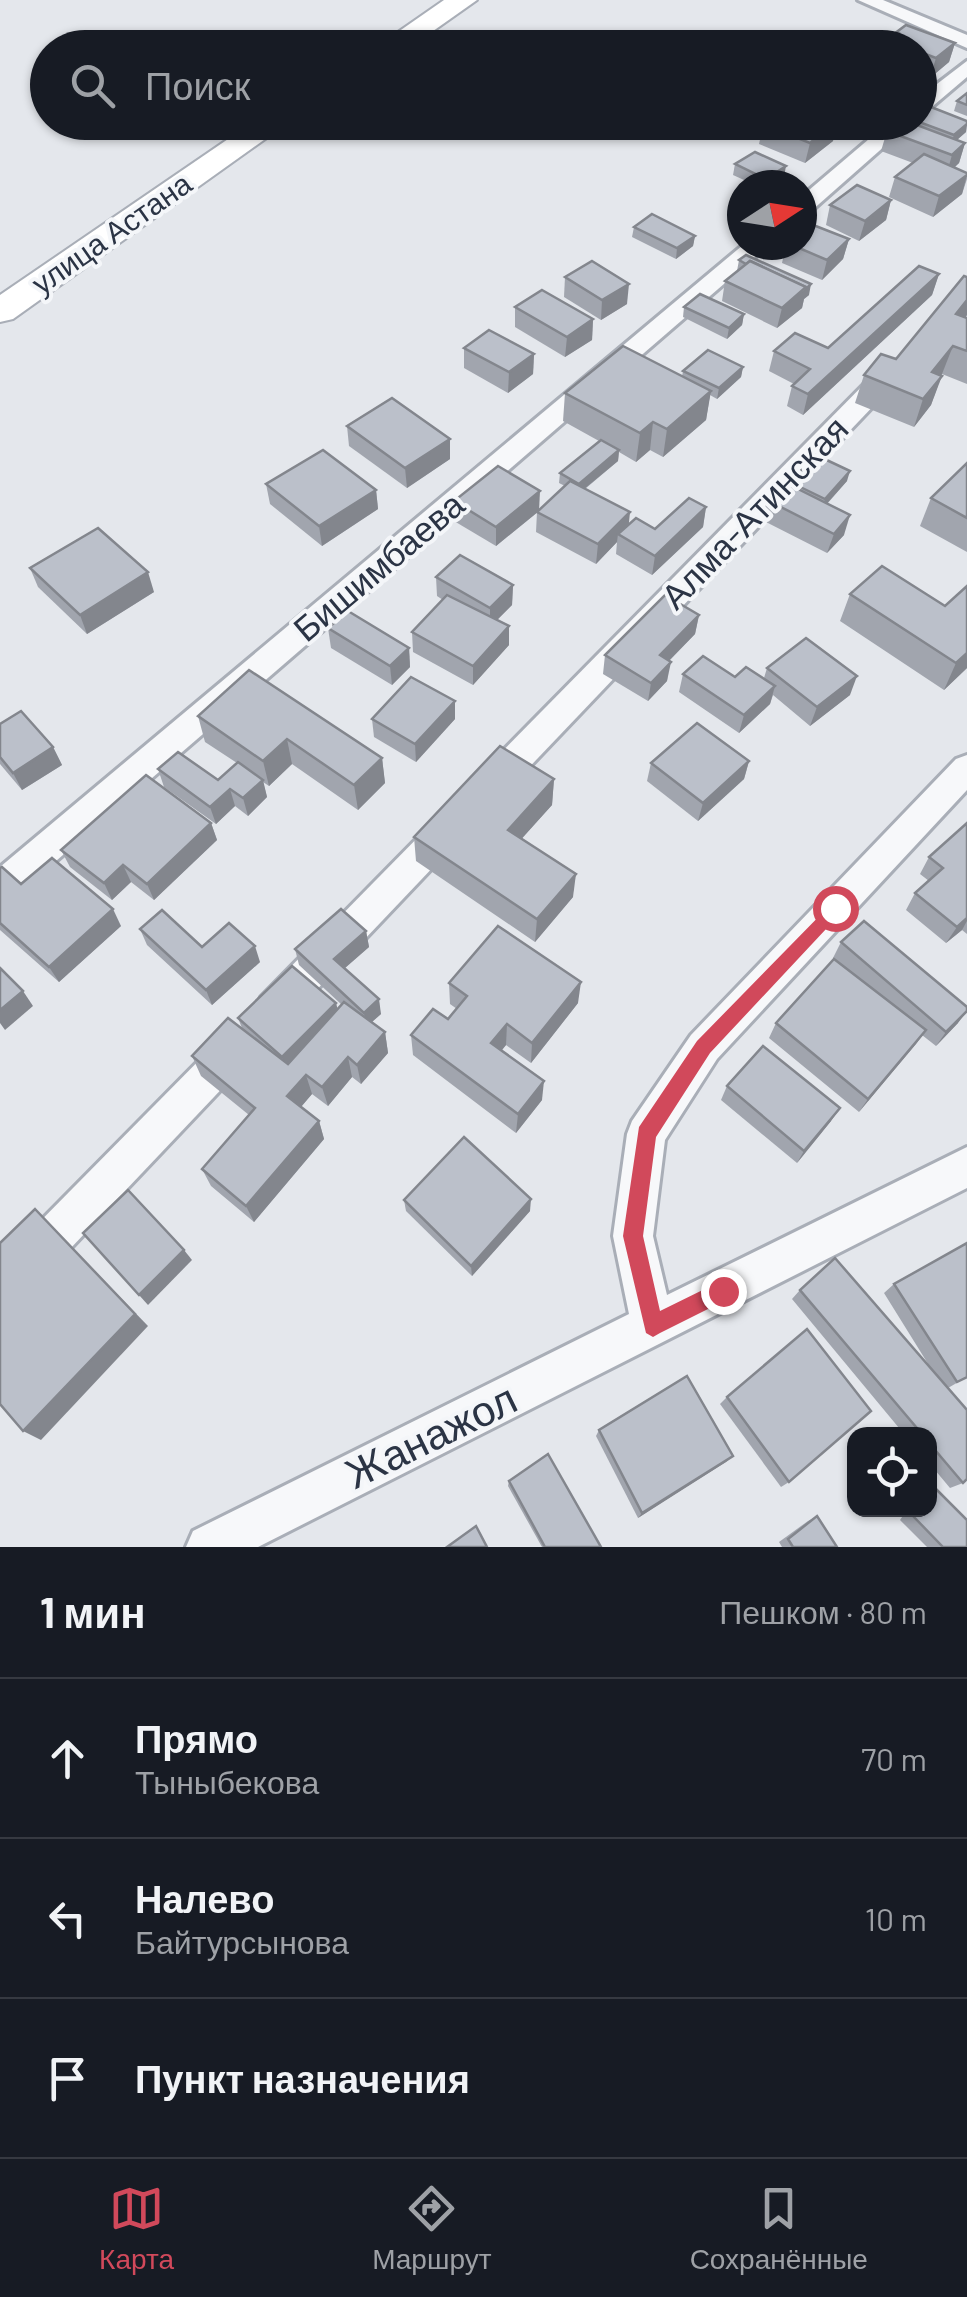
<!DOCTYPE html>
<html lang="ru">
<head>
<meta charset="utf-8">
<style>
	:root { --surface:#171b24; --page:#242831; --text:#f1f3f6; --muted:#9ea1a6; --line:#363941; --accent:#d1495b }
	body { margin:0; font-family:Barlow,sans-serif; background:var(--page); color:var(--text) }
	.controls { position:absolute; right:30px; bottom:30px; display:grid; overflow:hidden; border-radius:20px; box-shadow:0 2px 8px #0004 }
	.controls button { width:90px; height:90px; display:grid; place-items:center; padding:0; border:0; border-bottom:2px solid var(--line); background:var(--surface); color:var(--text); font:50px sans-serif }
	.compass { position:absolute; left:727px; top:170px; width:90px; height:90px; border-radius:50%; background:var(--surface); box-shadow:0 2px 8px #0004; rotate:78deg }
	.stop { position:absolute; width:30px; height:30px; margin:-22px; border:8px solid #d1495b; border-radius:50%; background:#fff }
	.stop.end { background:#d1495b; border-color:#fff; box-shadow:0 2px 10px #0008 }
	.list { margin:0; padding:0; list-style:none }
	h2 { display:flex; justify-content:space-between; align-items:center; height:130px; margin:0; padding:0 40px; font-size:42px }
	h2 small { font-size:32px; font-weight:400; color:var(--muted) }
	.list li { display:grid; grid-template-columns:65px 1fr auto; gap:30px; align-items:center; box-sizing:border-box; height:160px; padding:0 40px; border-top:2px solid var(--line) }
	.list b { display:block; font-size:38px; white-space:nowrap }
	.list p { margin:0; font-size:32px; white-space:nowrap; color:var(--muted) }
	.list em { font-size:32px; font-style:normal; color:var(--muted) }
	.icon { flex:none; width:55px; height:55px; fill:none; stroke:currentColor; stroke-width:2; stroke-linecap:round; stroke-linejoin:round }
	.map { position:relative; flex:none; width:967px; height:1547px; overflow:hidden }
	.search { position:absolute; background:var(--surface); box-shadow:0 2px 8px #0004; left:30px; right:30px; top:30px; height:110px; display:flex; align-items:center; gap:25px; box-sizing:border-box; padding:0 35px; border-radius:55px; color:var(--muted); font-size:38px }
	.sheet { height:610px; background:var(--surface) }
	nav { display:flex; justify-content:space-around; align-items:center; box-sizing:border-box; height:140px; border-top:2px solid var(--line); background:var(--surface); font-size:28px; color:var(--muted) }
	nav a { display:grid; justify-items:center; gap:5px }
	nav .on { color:var(--accent) }
	.map>svg:first-child { display:block }
</style>
</head>
<body>
<div class="map">
<svg width="967" height="1547" viewBox="0 0 967 1547">
	<rect width="100%" height="100%" fill="#e4e7ec"/>
	<g fill="none" stroke-linecap="round" stroke-linejoin="round">
		<g stroke="#a9aeb7" stroke-width="6">
			<g id="street">
				<path d="M858 0H883L967 35V48Z"/>
				<path d="M967 61V77L927 111 920 113V97Z"/>
				<path d="M889 122H912L810 212 802 214V196Z"/>
				<path d="M743 245H769L12 899 0 903V867Z"/>
				<path d="M891 364 900 366 904 372 900 378 498 800 486 804 474 800 470 790 474 780 882 366Z"/>
				<path d="M967 755V790L717 1059 665 1140 653 1236 667 1295 967 1147V1188L258 1547H186L193 1531 629 1314 613 1236 627 1134 632 1121 691 1035 956 759Z"/>
				<path d="M445 818 457 822 462 832 457 842 287 1021 274 1026 261 1021 256 1009 261 997 433 822Z"/>
				<path d="M237 1029 250 1035 256 1047 250 1059 15 1307 0 1313V1262L224 1035Z"/>
			</g>
		</g>
		<g stroke="#a9aeb7" stroke-width="4">
			<g id="secondary">
				<path d="M444 0H477L409 48H375Z"/>
				<path d="M253 122H289L13 319 0 322V295Z"/>
			</g>
		</g>
		<use href="#street" fill="#f7f8fa" fill-rule="evenodd"/>
		<use href="#secondary" fill="#fff" fill-rule="evenodd"/>
	</g>
	<g fill="#a1a5ae">
		<path d="M906 25 955 43 949 62 930 78 920 74V48H884L886 40Z"/>
		<path d="M967 93V116L954 111 957 101Z"/>
		<path d="M967 121 966 132 957 140 965 143 959 163 954 167 967 173V179L962 194 933 217 889 197 895 177 913 163 881 151 887 131 914 124V122Z"/>
		<path d="M764 122H837L833 141 805 163 759 144Z"/>
		<path d="M735 164 784 177 771 185H755L733 175Z"/>
		<path d="M891 200 886 220 859 241 826 225 830 205Z"/>
		<path d="M634 227 695 236 693 246 676 259 632 237Z"/>
		<path d="M849 239 843 259 822 280 782 263 786 245H802Z"/>
		<path d="M739 260 809 295 804 299 802 308 777 328 722 301 725 281 737 271Z"/>
		<path d="M939 274 932 295 803 415 787 406 792 386 794 384 769 371 774 351 828 348Z"/>
		<path d="M565 277 627 304 601 320 564 297Z"/>
		<path d="M967 277V315L965 318H967V384L942 374 931 405 914 427 855 403 864 375 896 359Z"/>
		<path d="M515 307 593 319 592 340 565 357 515 327Z"/>
		<path d="M684 307 744 314 742 325 727 339 683 317Z"/>
		<path d="M464 348 534 354 533 374 508 393 464 368Z"/>
		<path d="M743 367 741 377 717 399 710 395 706 420 663 457 650 450 636 462 619 452 618 461 585 489 629 525 655 529 706 507 703 527 652 575 616 554 617 542 596 564 536 532 537 512 565 486 559 483 560 473 599 441 563 421 565 393 682 377 683 371Z"/>
		<path d="M347 426 450 459 407 488 349 446Z"/>
		<path d="M967 463V552L920 526 931 498Z"/>
		<path d="M847 481 827 504 844 535 827 553 762 520 767 500 789 485 790 482Z"/>
		<path d="M266 484 376 490 378 509 322 546 270 504Z"/>
		<path d="M454 501 539 511 496 546 454 521Z"/>
		<path d="M30 568 154 592 87 634 38 587Z"/>
		<path d="M436 577 513 585 512 605 497 620 509 626V645L473 685 413 652 412 632 443 600 437 596Z"/>
		<path d="M967 586V668L944 690 840 621 850 594 945 606Z"/>
		<path d="M699 615 695 634 669 661 667 681 648 701 603 674 605 655Z"/>
		<path d="M328 628 409 648 410 667 392 685 331 648Z"/>
		<path d="M767 668 850 695 810 726 773 695 770 704 739 733 679 692 683 674 764 678Z"/>
		<path d="M455 701V719L416 762 374 737 372 719Z"/>
		<path d="M198 716 382 758 385 783 358 810 292 764 269 786 263 782 267 797 248 816 235 806 216 824 164 787 158 769 218 780 237 763 205 742Z"/>
		<path d="M0 724 53 747 62 765 22 790 0 764Z"/>
		<path d="M749 761 744 779 698 821 647 781 651 763Z"/>
		<path d="M554 779 552 805 522 838 573 897 535 942 416 861 414 837Z"/>
		<path d="M211 823 217 840 154 900 131 882 112 900 70 867 61 850Z"/>
		<path d="M967 823V934L962 930 946 943 906 910 915 893 929 881 920 874 929 857Z"/>
		<path d="M0 868 21 884 121 926 59 982 0 930Z"/>
		<path d="M140 929 202 947 260 962 212 1005 147 945Z"/>
		<path d="M366 931 369 947 345 968 381 1014 372 1022 385 1032 388 1053 361 1084 352 1077 328 1106 312 1094 301 1107 319 1121 324 1139 254 1222 211 1186 202 1169 249 1115 201 1076 192 1056 242 1028 238 1018 338 1009 342 1005 299 965 295 949Z"/>
		<path d="M841 942 958 1023 936 1046 922 1035 859 1112 769 1038 776 1023 836 960 833 958Z"/>
		<path d="M449 983 578 1003 531 1063 506 1045 502 1050 542 1100 516 1133 413 1055 411 1035 448 1019 457 1009 450 1004Z"/>
		<path d="M727 1086 831 1121 797 1163 721 1100Z"/>
		<path d="M404 1200 530 1211 472 1276 406 1211Z"/>
		<path d="M894 1284 967 1377 948 1388 963 1483 950 1488 930 1464V1434H904L792 1299 800 1290 930 1367 884 1293Z"/>
		<path d="M727 1397 789 1482 781 1487 720 1404Z"/>
		<path d="M599 1430 733 1456 638 1518 596 1436Z"/>
		<path d="M509 1481 601 1547H542L508 1486Z"/>
		<path d="M933 1486 967 1547H927L900 1520 907 1510H930V1488Z"/>
		<path d="M817 1516 837 1547H782L779 1542 808 1521Z"/>
	</g>
	<g fill="#83868d">
		<path d="M955 43 949 62 930 78 936 58Z"/>
		<path d="M835 122H837L833 141 805 163 810 143Z"/>
		<path d="M967 124 966 132 950 146 954 135Z"/>
		<path d="M965 143 959 163 946 176 952 155Z"/>
		<path d="M786 166 784 177 771 185H765L766 179Z"/>
		<path d="M967 175 962 194 933 217 939 196Z"/>
		<path d="M891 200 886 220 859 241 865 221Z"/>
		<path d="M695 236 693 246 676 259 677 248Z"/>
		<path d="M849 239 843 259 822 280 827 260Z"/>
		<path d="M939 274 932 295 803 415 808 394Z"/>
		<path d="M629 284 627 304 601 320 602 300Z"/>
		<path d="M811 284 809 295 804 299 802 308 777 328 782 308Z"/>
		<path d="M967 300V315L946 343 956 314Z"/>
		<path d="M744 314 742 325 727 339 729 328Z"/>
		<path d="M593 319 592 340 565 357 567 337Z"/>
		<path d="M953 346 942 374 922 401 932 372Z"/>
		<path d="M534 354 533 374 508 393 509 372Z"/>
		<path d="M743 367 741 377 717 399 719 388Z"/>
		<path d="M942 376 931 405 914 427 923 399Z"/>
		<path d="M711 391 706 420 663 457 667 429Z"/>
		<path d="M653 422 650 450 636 462 640 433Z"/>
		<path d="M450 439V459L407 488 405 468Z"/>
		<path d="M619 450 618 461 578 494 579 484Z"/>
		<path d="M850 471 847 481 822 509 825 499Z"/>
		<path d="M376 490 378 509 322 546 319 526Z"/>
		<path d="M540 491 539 511 496 546V527Z"/>
		<path d="M706 507 703 527 652 575 655 556Z"/>
		<path d="M630 512 628 532 618 534 617 542 596 564 598 544Z"/>
		<path d="M850 515 844 535 827 553 834 534Z"/>
		<path d="M148 572 154 592 87 634 80 615Z"/>
		<path d="M513 585 512 605 490 627V608Z"/>
		<path d="M699 615 695 634 656 674 660 655Z"/>
		<path d="M509 626V645L473 685V666Z"/>
		<path d="M409 648 410 667 392 685 390 666Z"/>
		<path d="M967 653V668L944 690 956 663Z"/>
		<path d="M671 662 667 681 648 701 651 683Z"/>
		<path d="M857 676 850 695 810 726 817 707Z"/>
		<path d="M775 686 770 704 739 733 744 715Z"/>
		<path d="M455 701V719L416 762 415 744Z"/>
		<path d="M287 739 292 764 269 786 263 761Z"/>
		<path d="M53 747 62 765 22 790 13 773Z"/>
		<path d="M382 758 385 783 358 810 354 785Z"/>
		<path d="M749 761 744 779 698 821 703 803Z"/>
		<path d="M554 779 552 805 508 854V830Z"/>
		<path d="M263 780 267 797 248 816 243 798Z"/>
		<path d="M230 789 235 806 216 824 210 807Z"/>
		<path d="M211 823 217 840 154 900 147 884Z"/>
		<path d="M123 865 131 882 112 900 104 883Z"/>
		<path d="M576 874 573 897 535 942 537 919Z"/>
		<path d="M113 909 121 926 59 982 49 967Z"/>
		<path d="M967 918V921L962 930 946 943 957 927Z"/>
		<path d="M366 931 369 947 338 974 334 959Z"/>
		<path d="M255 946 260 962 212 1005 206 990Z"/>
		<path d="M581 982 578 1003 531 1063 532 1043Z"/>
		<path d="M23 991 33 1006 5 1030 0 1023V1010Z"/>
		<path d="M379 999 381 1014 366 1027 364 1013Z"/>
		<path d="M336 1003 340 1018 287 1071 282 1057Z"/>
		<path d="M967 1011 958 1023 936 1046 946 1032Z"/>
		<path d="M507 1024 506 1045 491 1063V1043Z"/>
		<path d="M926 1030 916 1044 859 1112 868 1099Z"/>
		<path d="M385 1032 388 1053 361 1084 357 1065Z"/>
		<path d="M348 1057 352 1077 328 1106 322 1087Z"/>
		<path d="M306 1075 312 1094 294 1115 287 1096Z"/>
		<path d="M544 1081 542 1100 516 1133 518 1114Z"/>
		<path d="M840 1108 831 1121 797 1163 804 1151Z"/>
		<path d="M319 1121 324 1139 254 1222 246 1206Z"/>
		<path d="M531 1199 530 1211 472 1276 471 1266Z"/>
		<path d="M50 1225 148 1326 41 1440 23 1431Z"/>
		<path d="M184 1250 192 1260 148 1305 139 1295Z"/>
		<path d="M733 1456 726 1462 638 1518 642 1513Z"/>
	</g>
	<g fill="#bbc0ca" stroke="#83868d" stroke-width="2.5">
		<path d="M906 25 955 43 936 58 920 52V48H907L886 40Z"/>
		<path d="M967 93V105L957 101Z"/>
		<path d="M931 107 967 121V124L954 135 919 122 920 117Z"/>
		<path d="M764 122H835L810 143 762 124Z"/>
		<path d="M897 122H909L965 143 952 155 887 131Z"/>
		<path d="M755 152 786 166 766 179 735 164Z"/>
		<path d="M924 154 967 173V175L939 196 895 177Z"/>
		<path d="M857 185 891 200 865 221 830 205Z"/>
		<path d="M652 214 695 236 677 248 634 227Z"/>
		<path d="M808 223 849 239 827 260 792 245H802V229Z"/>
		<path d="M746 255 811 284 806 289V287L750 261 746 264 739 260Z"/>
		<path d="M592 261 629 284 602 300 565 277Z"/>
		<path d="M750 261 806 287 782 308 725 281Z"/>
		<path d="M919 266 939 274 808 394 792 386 810 369 774 351 795 333 828 348Z"/>
		<path d="M964 276 967 277V300L956 314 967 318V351L953 346 932 372 942 376 923 399 864 375 881 354 896 359Z"/>
		<path d="M542 290 593 319 567 337 515 307Z"/>
		<path d="M700 294 744 314 729 328 684 307Z"/>
		<path d="M489 330 534 354 509 372 464 348Z"/>
		<path d="M623 346 711 391 667 429 653 422 640 433 565 393Z"/>
		<path d="M708 350 743 367 719 388 683 371Z"/>
		<path d="M392 398 450 439 405 468 347 426Z"/>
		<path d="M601 440 619 450 579 484 560 473Z"/>
		<path d="M323 450 376 490 319 526 266 484Z"/>
		<path d="M816 455 850 471 825 499 790 482Z"/>
		<path d="M967 463V518L931 498Z"/>
		<path d="M498 466 540 491 496 527 454 501Z"/>
		<path d="M570 481 630 512 598 544 537 512Z"/>
		<path d="M784 482 850 515 834 534 767 500Z"/>
		<path d="M689 498 706 507 655 556 618 534 636 518 655 529Z"/>
		<path d="M98 528 148 572 80 615 30 568Z"/>
		<path d="M460 555 513 585 490 608 436 577Z"/>
		<path d="M882 566 945 606 967 586V653L956 663 850 594Z"/>
		<path d="M447 595 509 626 473 666 412 632Z"/>
		<path d="M665 595 699 615 660 655 671 662 651 683 605 655Z"/>
		<path d="M348 611 409 648 390 666 328 628Z"/>
		<path d="M806 638 857 676 817 707 767 668Z"/>
		<path d="M703 656 735 677 746 667 775 686 744 715 683 674Z"/>
		<path d="M249 670 382 758 354 785 287 739 263 761 198 716Z"/>
		<path d="M411 677 455 701 415 744 372 719Z"/>
		<path d="M21 711 53 747 13 773 0 757V724Z"/>
		<path d="M697 723 749 761 703 803 651 763Z"/>
		<path d="M500 746 554 779 508 830 576 874 537 919 414 837Z"/>
		<path d="M178 752 218 780 238 762 263 780 243 798 230 789 210 807 158 769Z"/>
		<path d="M146 775 211 823 147 884 123 865 104 883 61 850Z"/>
		<path d="M967 823V918L957 927 915 893 943 868 929 857Z"/>
		<path d="M52 858 113 909 49 967 0 923V868L2 867 21 884Z"/>
		<path d="M341 909 366 931 334 959 379 999 364 1013 295 949Z"/>
		<path d="M162 910 202 947 229 923 255 946 206 990 140 929Z"/>
		<path d="M864 921 967 1007V1011L946 1032 841 942Z"/>
		<path d="M498 926 581 982 532 1043 507 1024 491 1043 544 1081 518 1114 411 1035 433 1009 448 1019 467 996 449 983Z"/>
		<path d="M834 959 926 1030 868 1099 776 1023Z"/>
		<path d="M292 966 336 1003 282 1057 238 1018Z"/>
		<path d="M0 968 23 991 0 1010Z"/>
		<path d="M344 1002 385 1032 357 1065 348 1057 322 1087 306 1075 287 1096 319 1121 246 1206 202 1169 255 1108 192 1056 228 1018 288 1064Z"/>
		<path d="M763 1046 840 1108 804 1151 727 1086Z"/>
		<path d="M464 1137 531 1199 471 1266 404 1200Z"/>
		<path d="M128 1190 184 1250 139 1295 83 1233Z"/>
		<path d="M35 1209 135 1314 23 1431 0 1404V1243Z"/>
		<path d="M967 1243V1377L957 1382 894 1284Z"/>
		<path d="M835 1258 967 1410V1479L963 1483 930 1444V1434H922L800 1290Z"/>
		<path d="M807 1329 871 1411 789 1482 727 1397Z"/>
		<path d="M687 1376 733 1456 642 1513 599 1430Z"/>
		<path d="M548 1454 601 1547H545L509 1481Z"/>
		<path d="M933 1486 967 1520V1547H943L912 1515 916 1510H930V1491Z"/>
		<path d="M817 1516 837 1547H793L788 1539Z"/>
		<path d="M476 1526 487 1547H447Z"/>
	</g>
	<path fill="#d1495b" d="M835 900 841 902V913L710 1053 656 1137 643 1236 660 1311 723 1280 730 1283 733 1291 730 1298 660 1333 653 1337 646 1333 623 1236 639 1127 697 1041Z"/>
	<g text-anchor="middle" stroke-width="8" stroke-linejoin="round" paint-order="stroke">
		<g font-size="30" fill="#2b3445" stroke="#f4f6f9">
			<text transform="translate(112 234) rotate(-35)" y="10">улица Астана</text>
		</g>
		<g font-size="35" fill="#2b3445" stroke="#f4f6f9">
			<text transform="translate(755 513) rotate(-46)" y="12">Алма-Атинская</text>
			<text transform="translate(379 567) rotate(-40)" y="12">Бишимбаева</text>
		</g>
		<g font-size="42" fill="#2b3445" stroke="#f4f6f9">
			<text transform="translate(431 1436) rotate(-26)" y="15">Жанажол</text>
		</g>
	</g>
</svg>
<div class="controls">
<button><svg class="icon" aria-label="locate" viewBox="0 0 24 24"><circle cx="12" cy="12" r="6"/><path d="M12 2v4M12 18v4M2 12h4M18 12h4"/></svg></button>
</div>
<svg class="compass" viewBox="-18 -18 36 36"><path d="M0-13l5 13h-10z" fill="#e53935"/><path d="M0 13l5-13h-10z" fill="#9ea1a6"/></svg>
<div class="stop" style="left:835px;top:908px"></div>
<div class="stop end" style="left:723px;top:1291px"></div>
<div class="search"><svg class="icon" aria-label="search" viewBox="0 0 24 24"><circle cx="10" cy="10" r="6"/><path d="M15 15l6 6"/></svg>Поиск</div>
</div>
<section class="sheet">
<h2>1 мин<small>Пешком · 80 m</small></h2>
<ul class="list">
<li><svg class="icon" aria-label="ahead" viewBox="0 0 24 24"><path d="M12 20V5M6 11l6-6 6 6"/></svg><div><b>Прямо</b><p>Тыныбекова</p></div><em>70 m</em></li>
<li><svg class="icon" aria-label="left" viewBox="0 0 24 24"><path d="M17 20v-9H6M10 6l-5 5 5 5"/></svg><div><b>Налево</b><p>Байтурсынова</p></div><em>10 m</em></li>
<li><svg class="icon" aria-label="arrive" viewBox="0 0 24 24"><path d="M6 21V4h12l-3 4 3 4H6"/></svg><div><b>Пункт назначения</b></div></li>
</ul>
</section>
<nav>
<a class="on"><svg class="icon" aria-label="map" viewBox="0 0 24 24"><path d="M3 6l6-2 6 2 6-2v14l-6 2-6-2-6 2zM9 4v14M15 6v14"/></svg>Карта</a>
<a><svg class="icon" aria-label="directions" viewBox="0 0 24 24"><path d="M12 3l9 9-9 9-9-9zM9 14v-3h6M13 9l2 2-2 2"/></svg>Маршрут</a>
<a><svg class="icon" aria-label="saved" viewBox="0 0 24 24"><path d="M7 4h10v16l-5-4-5 4z"/></svg>Сохранённые</a>
</nav>
</body>
</html>
